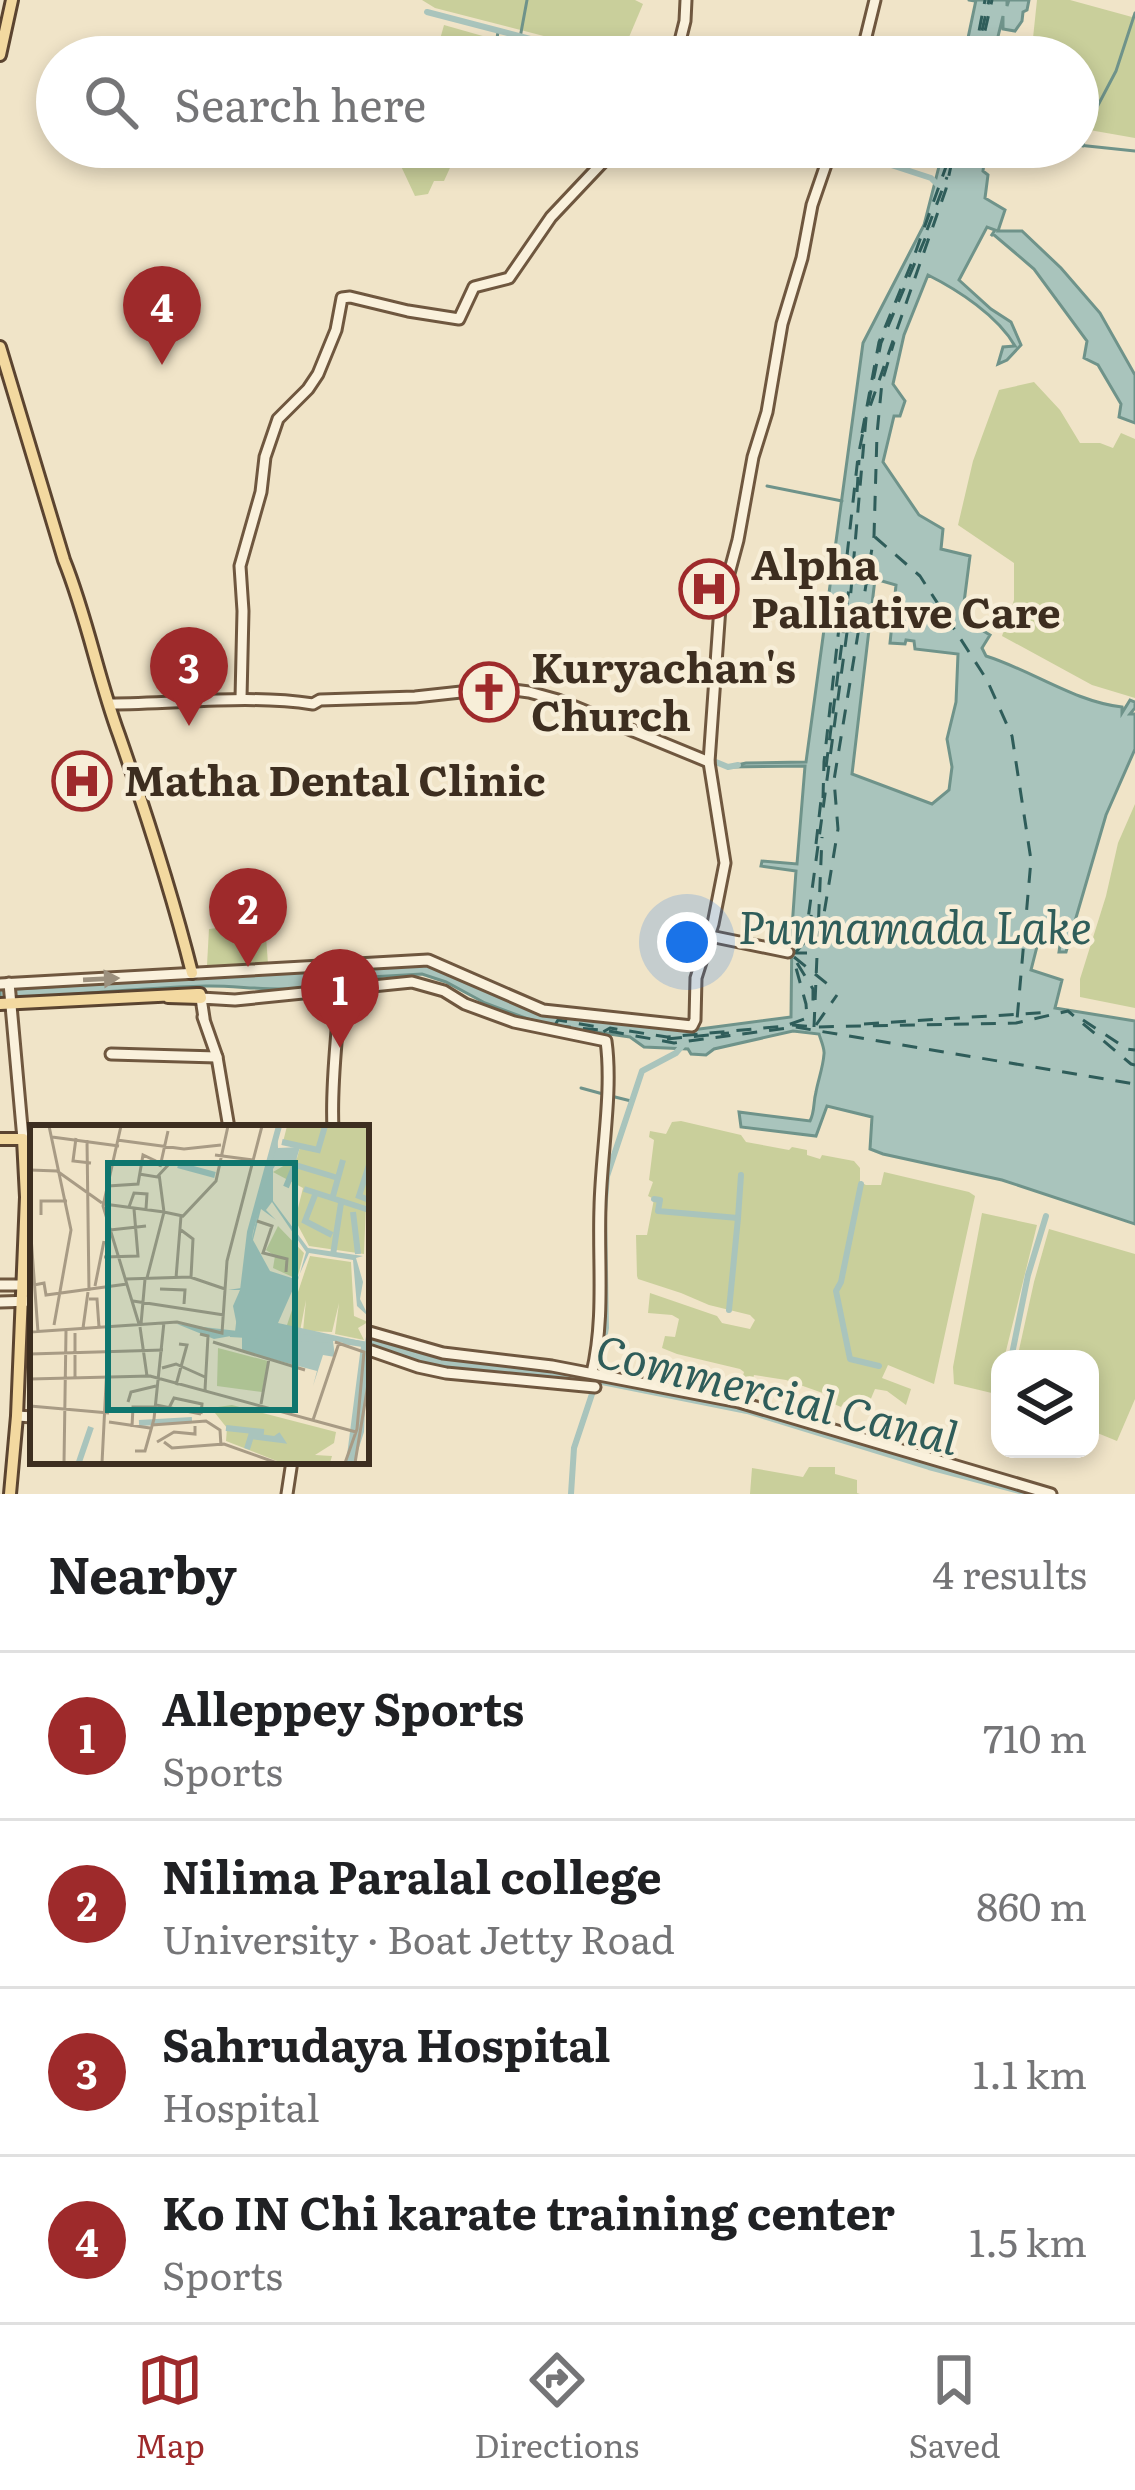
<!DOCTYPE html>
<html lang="en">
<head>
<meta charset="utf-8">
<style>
	:root { --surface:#fff; --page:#f2f2f2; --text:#202124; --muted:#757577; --line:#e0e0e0; --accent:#9e2a2b }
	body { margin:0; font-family:Literata,serif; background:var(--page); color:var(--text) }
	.controls { position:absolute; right:36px; bottom:36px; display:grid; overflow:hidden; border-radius:24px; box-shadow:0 6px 18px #0003 }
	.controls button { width:108px; height:108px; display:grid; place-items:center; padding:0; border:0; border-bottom:3px solid var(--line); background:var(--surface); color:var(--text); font:60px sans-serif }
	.you { position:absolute; left:687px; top:942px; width:42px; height:42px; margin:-30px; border:9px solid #fff; border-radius:50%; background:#1a73e8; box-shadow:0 0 0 18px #1a73e833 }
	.badge { display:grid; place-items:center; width:78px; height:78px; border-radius:50%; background:var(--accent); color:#fff; font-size:39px; font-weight:700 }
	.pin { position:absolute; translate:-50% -99px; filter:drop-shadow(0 3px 6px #0008) }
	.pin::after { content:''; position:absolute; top:63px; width:42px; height:36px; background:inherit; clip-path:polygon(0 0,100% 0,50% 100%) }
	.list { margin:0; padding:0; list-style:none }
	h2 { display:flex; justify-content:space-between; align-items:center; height:156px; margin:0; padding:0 48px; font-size:51px }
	h2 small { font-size:39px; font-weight:400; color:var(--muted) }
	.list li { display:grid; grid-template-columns:78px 1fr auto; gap:36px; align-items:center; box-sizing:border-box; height:168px; padding:0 48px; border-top:3px solid var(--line) }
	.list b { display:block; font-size:45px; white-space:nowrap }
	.list p { margin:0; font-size:39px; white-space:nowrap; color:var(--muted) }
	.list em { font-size:39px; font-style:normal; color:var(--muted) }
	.icon { flex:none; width:66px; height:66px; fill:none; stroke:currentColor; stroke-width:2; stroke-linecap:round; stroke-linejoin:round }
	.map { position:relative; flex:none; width:1135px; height:1494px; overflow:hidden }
	.search { position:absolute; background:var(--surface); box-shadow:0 6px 18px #0003; left:36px; right:36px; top:36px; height:132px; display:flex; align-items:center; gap:30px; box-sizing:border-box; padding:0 42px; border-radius:66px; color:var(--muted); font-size:45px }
	.sheet { height:828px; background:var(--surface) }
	nav { display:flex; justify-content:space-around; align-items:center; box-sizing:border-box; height:168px; border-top:3px solid var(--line); background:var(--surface); font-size:33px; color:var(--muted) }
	nav a { display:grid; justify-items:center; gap:6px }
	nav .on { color:var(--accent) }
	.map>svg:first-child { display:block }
</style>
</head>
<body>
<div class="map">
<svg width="1135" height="1494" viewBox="0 0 1135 1494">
	<rect width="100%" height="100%" fill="#f0e4c8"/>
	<g fill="#c9cf9b">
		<path d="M422 0H635L643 4 621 56 435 8Z"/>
		<path d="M1037 0H1070L1132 17 1135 11V138L1078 128 1090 101 1078 95V57H1031Z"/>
		<path d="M444 25 557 57H435Z"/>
		<path d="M392 147H556L545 164 505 166 454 159 444 181H434L428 194 415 196Z"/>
		<path d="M1034 382 1060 410 1080 443H1100L1113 448 1121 433 1135 439V698L1092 685 1002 636 1014 600V563L958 525 973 461 999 390Z"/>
		<path d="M1135 804V1008L1080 997V979L1106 896 1118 843Z"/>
		<path d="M265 922 268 964 207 965 209 929Z"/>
		<path d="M681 1121 741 1135 746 1142 789 1150 792 1147 807 1150V1155L820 1159 822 1155 854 1161 860 1168V1182L866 1185H881L884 1172 969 1192 975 1196 934 1384 888 1365 882 1378 911 1389 906 1405 887 1391 875 1389 867 1408 844 1402 841 1407 834 1404V1397L786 1380 754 1375 751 1385 741 1382 744 1372 740 1369 677 1354 662 1348 665 1336 675 1337 679 1319 672 1315 648 1313 650 1293 717 1316 722 1323 750 1329 755 1320 750 1315 709 1305 681 1293 638 1279 637 1276 636 1235H647L654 1199 648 1196 653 1182 649 1180 654 1140 649 1137 650 1131 666 1134 672 1122Z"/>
		<path d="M982 1213 1037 1225 1004 1359H1000L996 1394 954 1384 953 1367Z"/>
		<path d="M1049 1229 1135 1254V1399L1117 1441 1090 1430V1359H1017L1034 1282Z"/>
		<path d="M809 1467H835V1474L857 1480V1493L860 1494H750L752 1468 803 1477Z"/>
	</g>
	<g fill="#a9c4bc" stroke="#6f938a" stroke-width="3" fill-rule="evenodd">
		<path d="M976 0H1007V6L1009 0H1029L1027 10 1023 12 1022 21 1015 31 1003 29V16L993 57H964Z"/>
		<path d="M944 147H986L983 171 988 175 985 198 1005 210 998 231H1022L1061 268 1100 313 1135 375V423L1119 417 1121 404 1098 365 1084 358 1087 341 1034 269 993 234 991 236 995 230 987 227 959 280 991 309 1011 322 1021 345 1007 360 998 364 1003 347 1015 346C998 316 958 290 928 275L904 335 893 384 905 401 900 416H894L883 462 919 515 943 529 941 549 970 556 962 618 990 635 982 648 986 656C1031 670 1075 702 1122 707V713L1130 700 1135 702V708L1130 714H1135V749L1106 815 1066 952H1059L1062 932 1042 927 1031 970 1062 980 1055 1008 1135 1021V1224L1002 1180 883 1154 870 1149 872 1117 827 1106 816 1136 741 1127 739 1112 810 1121C815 1111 813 1103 816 1092 818 1080 823 1068 824 1054 825 1049 820 1038 819 1034L793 1031 714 1049 706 1055 691 1054 688 1049 644 1047 630 1037 554 1026 528 1019 485 1003 446 982 422 974 336 979C300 997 245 985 206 986 137 988 69 995 0 1000V990L429 963 488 991 544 1012 692 1030 791 1017 792 928 796 871 761 866 762 861 797 864 805 766 728 767 746 763 806 762 863 343 924 225ZM875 579 896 585 890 643 905 644 906 640 914 641 915 649 958 654 956 702 947 739 952 767 949 790 932 804 852 774Z"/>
		<path d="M366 1333 441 1357 594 1376 592 1385 426 1365 366 1345Z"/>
	</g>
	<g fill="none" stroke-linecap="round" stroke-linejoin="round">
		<g stroke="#6f938a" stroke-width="3">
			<path d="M969 0 975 1"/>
			<path d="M520 38 527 0"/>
			<path d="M494 57 498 32"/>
			<path d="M1078 145 1135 151"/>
			<path d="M1083 146 1085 130 1116 71 1135 13"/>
			<path d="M767 486 842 501"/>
			<path d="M581 1088 603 1094"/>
			<path d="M611 1096 631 1101"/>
		</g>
		<g stroke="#a9c4bc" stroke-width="6">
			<path d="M427 12 599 57"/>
			<path d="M836 147 931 178 938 185"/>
			<path d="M711 760 728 767 738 765"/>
			<path d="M861 1184 841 1282 836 1291 850 1359 879 1366"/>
			<path d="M654 1199 660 1200 658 1211 738 1218 741 1175"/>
			<path d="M729 1310 738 1218"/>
			<path d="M1011 1359 1028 1275 1046 1216"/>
			<path d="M597 1375 606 1328 604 1212 607 1176 642 1071 676 1053 682 1046"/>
			<path d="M587 1379 747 1411 929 1467 1031 1494"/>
			<path d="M571 1494 574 1448 594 1388"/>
		</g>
		<g stroke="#2f5d5a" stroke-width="3" stroke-dasharray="15 12" stroke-linecap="butt">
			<path d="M974 57 985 0"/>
			<path d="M976 57 989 0"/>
			<path d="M979 57 992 0"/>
			<path d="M927 230 947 177"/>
			<path d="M868 405 881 343 930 227"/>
			<path d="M862 433 879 342 912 262 953 147"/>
			<path d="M857 492 859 460"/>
			<path d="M875 537 920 576 987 680 1012 736 1031 860 1017 1020"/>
			<path d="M826 767 850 580"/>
			<path d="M823 798 824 762 858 457 863 432"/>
			<path d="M816 844 821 800"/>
			<path d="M820 938 838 829 834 780 874 536 877 434 882 382 894 342"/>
			<path d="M796 952 809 937 812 907"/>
			<path d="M792 953H817"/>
			<path d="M794 957 831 987"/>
			<path d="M797 963 813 989V1003"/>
			<path d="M1083 1020 1127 1049 1135 1050"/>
			<path d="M864 1024 1052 1012"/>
			<path d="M555 1025 558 1020 598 1027 603 1032 610 1028 667 1037 785 1026 807 1018 806 1004 793 957 788 952H793L806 934 848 625 866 418 946 189 955 147"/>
			<path d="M792 1025 814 1027 1016 1023 1068 1011 1131 1064 1135 1065"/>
			<path d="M816 1025 837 995"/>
			<path d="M556 1026 600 1030"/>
			<path d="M814 1027 822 837"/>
			<path d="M609 1031 674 1043 795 1027 1135 1084"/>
			<path d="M667 1039 729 1033"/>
		</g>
		<g stroke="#6f573f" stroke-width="15">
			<g id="secondary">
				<path d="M676 57 685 21 686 0"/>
				<path d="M861 57 875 0"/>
				<path d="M241 698 243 611 240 566 261 492 265 457 278 419 308 389 318 374 336 330 342 298 350 297 408 311 459 319 474 287 509 278 551 217 617 147"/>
				<path d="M110 704C178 704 245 694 313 704L320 700 415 697 498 688 529 692 558 700 709 762"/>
				<path d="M710 936 788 952"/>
				<path d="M9 983 23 1139H33"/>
				<path d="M0 984 428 960 543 1010 692 1026 695 1020 696 978 713 924 725 863 709 762 720 607 738 540 753 457 767 412 782 324 802 258 812 205 832 147"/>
				<path d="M203 1017 217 1057 229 1128"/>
				<path d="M204 1018 201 998 235 1000 412 982 444 991 465 1004 514 1022 606 1041C613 1091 601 1155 600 1207 598 1263 605 1318 592 1373"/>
				<path d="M111 1054 217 1057"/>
				<path d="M333 1128C330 1073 341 1019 340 964"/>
				<path d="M0 1285H33"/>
				<path d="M0 1302 33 1301"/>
				<path d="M366 1331 443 1353 552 1366 739 1402 1051 1494"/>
				<path d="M366 1349 418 1367 446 1373 595 1387"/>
				<path d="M17 1416 33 1417"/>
				<path d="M287 1494 292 1461"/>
			</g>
		</g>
		<g stroke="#5b4430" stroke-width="16">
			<g id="primary">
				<path d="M0 55 12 0"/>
				<path d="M0 347 64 560C87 617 98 678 119 735 146 813 172 893 192 973"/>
				<path d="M0 1004 197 994H200L201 998 168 997"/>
				<path d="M0 1139H23L26 1197 17 1416 10 1494"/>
			</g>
		</g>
		<use href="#secondary" stroke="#faf1dc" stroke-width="9"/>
		<use href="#primary" stroke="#f3d9a0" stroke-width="10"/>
	</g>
	<defs><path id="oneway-solid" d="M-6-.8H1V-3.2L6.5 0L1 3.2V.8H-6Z" transform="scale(3)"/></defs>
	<use fill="#9c907e" href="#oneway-solid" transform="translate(101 979) rotate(-3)"/>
	<defs>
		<g id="hospital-ring" transform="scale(3)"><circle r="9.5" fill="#f7eed8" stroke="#9e2a2b" stroke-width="1.5"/><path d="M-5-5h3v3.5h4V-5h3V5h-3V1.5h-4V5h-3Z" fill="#9e2a2b"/></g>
		<g id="church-ring" transform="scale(3)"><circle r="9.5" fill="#f7eed8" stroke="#9e2a2b" stroke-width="1.5"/><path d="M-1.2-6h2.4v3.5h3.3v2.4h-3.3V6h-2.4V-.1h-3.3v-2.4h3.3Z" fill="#9e2a2b"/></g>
	</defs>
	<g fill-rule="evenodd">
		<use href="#hospital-ring" x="709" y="589"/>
		<use href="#church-ring" x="489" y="692"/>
		<use href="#hospital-ring" x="82" y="781"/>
	</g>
	<g text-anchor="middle" stroke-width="9" stroke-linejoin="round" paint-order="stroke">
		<g font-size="42" font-weight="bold" fill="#3d2e20" stroke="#f7eed8" text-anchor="start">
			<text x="751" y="580">Alpha<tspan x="751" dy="48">Palliative Care</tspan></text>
			<text x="531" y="683">Kuryachan's<tspan x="531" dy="48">Church</tspan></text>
			<text x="124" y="796">Matha Dental Clinic</text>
		</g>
		<g font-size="45" font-style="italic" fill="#2f5d5a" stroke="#f7eed8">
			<text x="915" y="944">Punnamada Lake</text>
			<text transform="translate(777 1395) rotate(14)" y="16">Commercial Canal</text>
		</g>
	</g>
	<g transform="translate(30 1125)">
		<rect width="339" height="339" fill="#f0e4c8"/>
		<path d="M257 1H339L334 129 279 121 265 95 273 63 243 47 267 33 270 22 253 17ZM248 101 274 128 267 154 243 143 245 131 236 125ZM280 131 321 137 324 191 338 197 328 203 334 215 305 209 309 178 302 207 273 206 276 175 270 206 256 203ZM188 223 238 236 232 267 187 261ZM202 280 306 307 304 318 285 330 302 331 300 338H252L196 316 197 303 181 283Z" fill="#c9cf9b"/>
		<path d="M247 1 248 23 270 22 265 39 248 36 243 44V76L278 123 333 131 326 133 333 157 330 174 339 192 327 181 323 135 279 128 248 198 335 217 339 195 334 307 324 338H316L331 221 303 216 305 232 293 230 283 261 287 246 212 226V209L184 214 147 199 208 206 203 181 210 165H198L211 163ZM242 77 276 127 268 155 240 146 223 115 231 84 246 95 236 85Z" fill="#a9c4bc" fill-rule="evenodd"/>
		<path fill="none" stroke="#a9c4bc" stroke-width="6" d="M252 17 288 25 295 1M148 40 185 50M339 40 329 71 339 75M256 62 265 40 308 53M274 64 339 85M285 70 275 96 302 110M303 71 313 35M323 87 328 129M223 128 245 160V207M303 130 311 78M208 207 220 107 249 1M218 207 290 214M200 209 303 215M313 216 339 220 337 232M109 298 162 295M196 303 234 307M217 324 221 311 251 315 247 309M49 337 61 302"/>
		<path fill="none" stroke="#a89b85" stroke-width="3" d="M19 1 41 105 24 200M91 1 73 81 109 199M22 12 89 21M46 13 43 36 61 38M57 15 59 166M87 15 154 24 191 20M185 30 223 35M130 42 138 6M0 45 27 46 72 78M109 49 127 52 141 37M78 61 108 59 113 30 126 36M74 79 134 87 129 49M99 82 104 68 117 69 116 84M11 90V76H37M227 96 242 101 233 128 257 134 256 147M0 98 8 207M80 105 116 101M151 105 163 114 161 152M74 132 108 131 104 84M117 153 134 87 153 91 186 56 198 1M146 153 151 91M96 154 160 152 195 164M4 160 14 158 16 170 97 159M65 161 74 116M130 164 155 165 154 179M59 174H67L69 202M103 176 194 190M111 199 115 154M110 202 117 251M53 203 58 167M0 207 147 197 192 208 197 136 232 1M170 209 178 211 175 265M183 217 275 245M305 217 334 227 327 304 315 338M0 229 133 225M132 243 146 239 175 252M0 254 120 251 326 307M45 254V208M146 260 157 220 149 219M98 277 101 267 126 261M231 279 239 234M126 280 171 289M0 281 79 288M139 283 144 273 172 279 171 289M283 295 309 218M79 297 120 303M122 300 176 296 190 305 191 321M102 302 103 282H125M127 317 144 307 165 309V301M134 317 142 323 194 319 247 338M105 326H115L124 294 134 197M34 338 36 206M72 338 79 200M325 338 339 253"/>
		<path fill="#0f766e" fill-opacity="0.15" stroke="#0f766e" stroke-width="6" d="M78 38H265V285H78Z"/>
		<rect width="339" height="339" fill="none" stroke="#3d2e20" stroke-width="6"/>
	</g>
</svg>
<div class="controls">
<button><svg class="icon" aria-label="layers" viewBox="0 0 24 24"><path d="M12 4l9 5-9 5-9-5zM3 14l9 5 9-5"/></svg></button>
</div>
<div class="you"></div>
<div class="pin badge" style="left:340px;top:1048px">1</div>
<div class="pin badge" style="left:248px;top:967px">2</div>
<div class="pin badge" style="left:189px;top:726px">3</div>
<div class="pin badge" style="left:162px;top:365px">4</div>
<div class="search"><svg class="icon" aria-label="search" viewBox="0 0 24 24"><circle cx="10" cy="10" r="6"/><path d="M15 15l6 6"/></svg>Search here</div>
</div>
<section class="sheet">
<h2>Nearby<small>4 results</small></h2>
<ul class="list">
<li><span class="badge">1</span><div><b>Alleppey Sports</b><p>Sports</p></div><em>710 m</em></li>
<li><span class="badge">2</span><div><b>Nilima Paralal college</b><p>University · Boat Jetty Road</p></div><em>860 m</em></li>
<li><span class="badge">3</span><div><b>Sahrudaya Hospital</b><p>Hospital</p></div><em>1.1 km</em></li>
<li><span class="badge">4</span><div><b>Ko IN Chi karate training center</b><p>Sports</p></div><em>1.5 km</em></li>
</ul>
</section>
<nav>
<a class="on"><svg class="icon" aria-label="map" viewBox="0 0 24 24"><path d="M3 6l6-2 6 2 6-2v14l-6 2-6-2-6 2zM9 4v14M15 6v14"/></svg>Map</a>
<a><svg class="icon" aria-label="directions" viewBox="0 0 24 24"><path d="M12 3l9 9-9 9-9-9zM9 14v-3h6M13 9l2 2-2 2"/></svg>Directions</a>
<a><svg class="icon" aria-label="saved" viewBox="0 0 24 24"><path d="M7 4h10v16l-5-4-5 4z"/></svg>Saved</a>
</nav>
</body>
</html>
